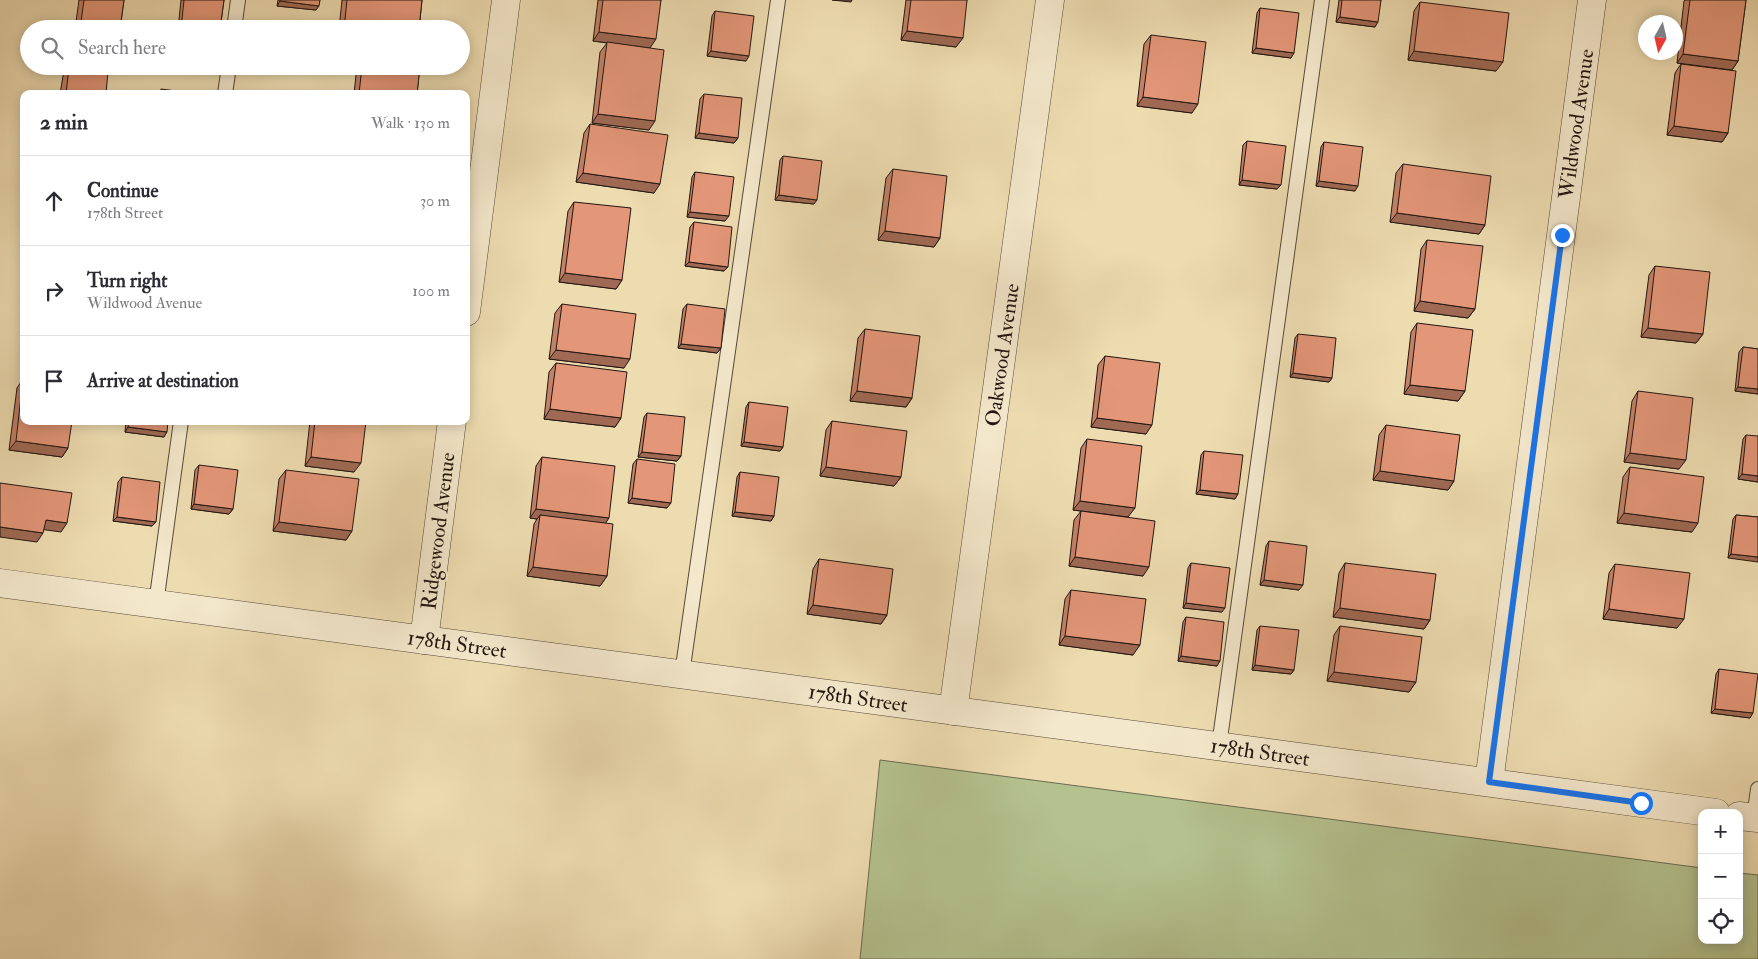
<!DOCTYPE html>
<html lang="en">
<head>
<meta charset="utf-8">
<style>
	:root { --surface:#fff; --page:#f2f2f3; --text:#2b2b33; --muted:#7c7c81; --line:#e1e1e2 }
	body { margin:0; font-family:"IM FELL Double Pica",serif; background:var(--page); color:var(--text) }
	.controls { position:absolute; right:15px; bottom:15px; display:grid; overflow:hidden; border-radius:10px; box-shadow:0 2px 12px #0003 }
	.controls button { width:45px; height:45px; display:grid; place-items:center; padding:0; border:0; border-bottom:1px solid var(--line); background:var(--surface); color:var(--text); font:25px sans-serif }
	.compass { position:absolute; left:1638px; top:15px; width:45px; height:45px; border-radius:50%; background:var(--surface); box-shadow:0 2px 12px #0003; rotate:188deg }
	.stop { position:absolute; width:15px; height:15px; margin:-11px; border:4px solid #1a73e8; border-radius:50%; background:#fff }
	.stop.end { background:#1a73e8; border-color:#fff; box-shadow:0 1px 5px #0008 }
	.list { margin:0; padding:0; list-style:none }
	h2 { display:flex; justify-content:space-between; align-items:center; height:65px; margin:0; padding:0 20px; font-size:21px }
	h2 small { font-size:16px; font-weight:400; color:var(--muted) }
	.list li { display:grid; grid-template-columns:32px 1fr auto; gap:15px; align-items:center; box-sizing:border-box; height:90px; padding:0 20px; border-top:1px solid var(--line) }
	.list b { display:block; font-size:19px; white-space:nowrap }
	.list p { margin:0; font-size:16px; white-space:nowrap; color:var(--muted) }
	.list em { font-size:16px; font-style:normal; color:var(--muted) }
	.icon { flex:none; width:28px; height:28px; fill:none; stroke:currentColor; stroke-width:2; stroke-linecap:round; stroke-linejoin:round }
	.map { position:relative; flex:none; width:1758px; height:959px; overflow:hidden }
	.search { position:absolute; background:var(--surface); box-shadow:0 2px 12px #0003; left:20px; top:20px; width:450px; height:55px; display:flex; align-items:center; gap:12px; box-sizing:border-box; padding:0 18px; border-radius:28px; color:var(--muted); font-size:19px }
	.panel { position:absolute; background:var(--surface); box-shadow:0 2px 12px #0003; left:20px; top:90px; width:450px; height:335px; border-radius:10px }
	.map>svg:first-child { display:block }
</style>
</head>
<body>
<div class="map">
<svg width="1758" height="959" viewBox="0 0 1758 959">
	<rect width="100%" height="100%" fill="#eedcb1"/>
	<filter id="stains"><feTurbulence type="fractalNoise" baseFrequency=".004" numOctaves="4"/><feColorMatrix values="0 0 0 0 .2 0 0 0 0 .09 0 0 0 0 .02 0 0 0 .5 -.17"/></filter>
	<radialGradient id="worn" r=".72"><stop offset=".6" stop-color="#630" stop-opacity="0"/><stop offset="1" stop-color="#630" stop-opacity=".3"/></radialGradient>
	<path fill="#b4c28f" stroke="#6b6c50" d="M880 760 1702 868V940H1739V873L1758 875V959H860Z"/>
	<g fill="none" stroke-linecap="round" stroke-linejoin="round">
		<g stroke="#554838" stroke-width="16">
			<g id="lane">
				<path d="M234 29 238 0"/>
				<path d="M225 94 229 66"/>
				<path d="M156 604 181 421"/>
				<path d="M682 674 778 0"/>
				<path d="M1219 746 1322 0"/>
				<path d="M1754 818 1758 789"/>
			</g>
		</g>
		<g stroke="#554838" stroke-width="29">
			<g id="street">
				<path d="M466 312 506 0"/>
				<path d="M0 583 1716 813"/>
				<path d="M424 640 452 421"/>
				<path d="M953 711 1050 0"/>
				<path d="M1489 782 1592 0"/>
				<path d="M1739 816 1758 818"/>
			</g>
		</g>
		<use href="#lane" stroke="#f4e8cc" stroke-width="14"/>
		<use href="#street" stroke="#f4e8cc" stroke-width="28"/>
	</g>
	<g fill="#c38167" stroke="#221610">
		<path d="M79 0H124L120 29H75Z"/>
		<path d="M181 0H224L220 29H178Z"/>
		<path d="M278 0H320L316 10 277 6Z"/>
		<path d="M342 0H422L419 29H339Z"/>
		<path d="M598 0H661L650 48 649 130 592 123 600 52 607 43 593 41Z"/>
		<path d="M906 0H967L956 47 901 40Z"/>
		<path d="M1339 0H1381L1375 27 1336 22Z"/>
		<path d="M1685 0H1746L1738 61 1732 70 1677 63 1684 1Z"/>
		<path d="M1420 2 1496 71 1408 60 1414 11Z"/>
		<path d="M1260 8 1291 58 1252 53 1257 13Z"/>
		<path d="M715 11 746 61 707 56 712 16Z"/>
		<path d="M1151 35 1192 113 1137 106 1144 44Z"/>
		<path d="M1681 64 1728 133 1722 142 1667 135 1675 73Z"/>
		<path d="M357 66H420L417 94H354Z"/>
		<path d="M69 67 106 94H60L63 76Z"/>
		<path d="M704 94 738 138 734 143 695 138 700 99Z"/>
		<path d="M590 124 654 193 576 182 584 133Z"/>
		<path d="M1247 141 1281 185 1277 189 1239 185 1243 145Z"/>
		<path d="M1324 142 1355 191 1316 186 1321 147Z"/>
		<path d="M783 156 814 204 775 200 780 160Z"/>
		<path d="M1403 164 1485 225 1479 234 1390 222 1396 173Z"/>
		<path d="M893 169 940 238 934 247 878 240 886 178Z"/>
		<path d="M695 172 725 221 687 217 692 177Z"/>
		<path d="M574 202 622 280 616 289 559 282 568 211Z"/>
		<path d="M694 222 728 267 724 271 685 266 690 227Z"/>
		<path d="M1427 240 1475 309 1468 318 1414 311 1421 249Z"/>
		<path d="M1655 266 1703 334 1696 343 1641 337 1649 275Z"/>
		<path d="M562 304 624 368 549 359 555 313Z"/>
		<path d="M687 304 721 348 717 353 678 348 683 309Z"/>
		<path d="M1417 323 1465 391 1458 401 1404 394 1411 332Z"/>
		<path d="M865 329 912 398 906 407 850 401 858 338Z"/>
		<path d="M1298 334 1332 378 1329 382 1290 377 1295 338Z"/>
		<path d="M1743 347 1758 349V394L1735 391 1739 352Z"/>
		<path d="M1105 356 1146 434 1091 427 1098 365Z"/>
		<path d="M556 363 621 418 615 427 544 419 549 372Z"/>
		<path d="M23 379 68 448 62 457 9 450 17 388Z"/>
		<path d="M1638 391 1679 469 1624 462 1632 401Z"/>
		<path d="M749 402 783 447 780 451 741 446 746 407Z"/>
		<path d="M647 413 681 456 677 461 638 457 644 417Z"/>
		<path d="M126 421H168L164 437 125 432Z"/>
		<path d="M310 421H366L354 472 305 466Z"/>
		<path d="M832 421 901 477 894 486 820 476 826 430Z"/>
		<path d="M1386 425 1454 481 1448 490 1373 480 1379 435Z"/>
		<path d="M1746 435 1758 482 1738 479 1743 439Z"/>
		<path d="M1087 439 1128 517 1073 510 1081 448Z"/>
		<path d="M1204 451 1235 499 1196 494 1201 455Z"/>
		<path d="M542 457 606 523 607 576 600 586 527 576 534 524 537 519 530 518 536 466Z"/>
		<path d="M637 459 667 508 628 503 633 464Z"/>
		<path d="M199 465 233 509 229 514 191 509 195 470Z"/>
		<path d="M1630 467 1692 532 1617 523 1623 477Z"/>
		<path d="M286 470 352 531 346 540 273 531 279 479Z"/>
		<path d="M740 472 774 516 771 521 732 516 737 477Z"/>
		<path d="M122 477 152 526 113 521 118 482Z"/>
		<path d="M1081 511 1143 576 1069 566 1074 520Z"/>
		<path d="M1736 515 1758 517 1728 558 1733 519Z"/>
		<path d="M1269 541 1299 590 1260 585 1266 546Z"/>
		<path d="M819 559 887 615 881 624 807 614 813 569Z"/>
		<path d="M1191 563 1222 612 1183 608 1188 568Z"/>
		<path d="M1345 563 1430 620 1424 629 1333 617 1339 573Z"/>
		<path d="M1615 564 1677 628 1603 619 1609 573Z"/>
		<path d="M1071 590 1133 655 1059 645 1065 599Z"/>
		<path d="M1186 617 1217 666 1178 661 1183 622Z"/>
		<path d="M1260 626 1294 670 1291 674 1252 670 1257 630Z"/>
		<path d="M1340 626 1416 682 1409 692 1327 681 1334 635Z"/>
		<path d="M1719 669 1750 718 1711 713 1716 674Z"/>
	</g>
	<g fill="#9f6954" stroke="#221610">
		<path d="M832 0H852L851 2Z"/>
		<path d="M280 1 319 6 316 10 277 6Z"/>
		<path d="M1340 17 1378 22 1375 27 1336 22Z"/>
		<path d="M907 31 963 38 956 47 901 40Z"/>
		<path d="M599 32 656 39 650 48 593 41Z"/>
		<path d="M1256 48 1294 53 1291 58 1252 53Z"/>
		<path d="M711 51 749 56 746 61 707 56Z"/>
		<path d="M1414 51 1503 62 1496 71 1408 60Z"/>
		<path d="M1683 54 1738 61 1732 70 1677 63Z"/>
		<path d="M1143 97 1198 104 1192 113 1137 106Z"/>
		<path d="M598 114 655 121 649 130 592 123Z"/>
		<path d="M1674 126 1728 133 1722 142 1667 135Z"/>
		<path d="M699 133 738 138 734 143 695 138Z"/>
		<path d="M583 173 660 184 654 193 576 182Z"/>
		<path d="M1242 180 1281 185 1277 189 1239 185Z"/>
		<path d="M1319 181 1358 186 1355 191 1316 186Z"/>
		<path d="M779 195 817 200 814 204 775 200Z"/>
		<path d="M690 212 729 216 725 221 687 217Z"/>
		<path d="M1397 213 1485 225 1479 234 1390 222Z"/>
		<path d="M885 231 940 238 934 247 878 240Z"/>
		<path d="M689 262 728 267 724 271 685 266Z"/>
		<path d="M565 273 622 280 616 289 559 282Z"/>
		<path d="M1420 301 1475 309 1468 318 1414 311Z"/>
		<path d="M1648 328 1703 334 1696 343 1641 337Z"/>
		<path d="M681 344 721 348 717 353 678 348Z"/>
		<path d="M556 350 630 359 624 368 549 359Z"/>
		<path d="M1293 373 1332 378 1329 382 1290 377Z"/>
		<path d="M1410 385 1465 391 1458 401 1404 394Z"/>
		<path d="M1738 387 1758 389V394L1735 391Z"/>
		<path d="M857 391 912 398 906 407 850 401Z"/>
		<path d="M550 409 621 418 615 427 544 419Z"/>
		<path d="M1097 418 1152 425 1146 434 1091 427Z"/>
		<path d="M128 427 167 432 164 437 125 432Z"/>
		<path d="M16 441 68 448 62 457 9 450Z"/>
		<path d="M744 442 783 447 780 451 741 446Z"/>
		<path d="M642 452 681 456 677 461 638 457Z"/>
		<path d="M1630 453 1686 460 1679 469 1624 462Z"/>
		<path d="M311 457 361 463 354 472 305 466Z"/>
		<path d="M826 467 901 477 894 486 820 476Z"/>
		<path d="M1380 471 1454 481 1448 490 1373 480Z"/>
		<path d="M1742 474 1758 476V482L1738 479Z"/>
		<path d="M1200 490 1238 494 1235 499 1196 494Z"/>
		<path d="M632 498 671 503 667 508 628 503Z"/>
		<path d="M1080 501 1135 508 1128 517 1073 510Z"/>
		<path d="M194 504 233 509 229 514 191 509Z"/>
		<path d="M536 509 609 518 603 527 540 515 537 519 530 518Z"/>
		<path d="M735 512 774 516 771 521 732 516Z"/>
		<path d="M1624 513 1698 523 1692 532 1617 523Z"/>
		<path d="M117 517 156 522 152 526 113 521Z"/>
		<path d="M46 520 67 523 61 532 39 529Z"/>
		<path d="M279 522 352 531 346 540 273 531Z"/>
		<path d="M0 527 43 533 37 542 0 537Z"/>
		<path d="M1731 554 1758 557V562L1728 558Z"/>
		<path d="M1075 557 1149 567 1143 576 1069 566Z"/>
		<path d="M533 567 607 576 600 586 527 576Z"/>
		<path d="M1264 580 1303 585 1299 590 1260 585Z"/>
		<path d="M1186 603 1225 608 1222 612 1183 608Z"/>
		<path d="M813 605 887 615 881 624 807 614Z"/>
		<path d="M1340 608 1430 620 1424 629 1333 617Z"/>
		<path d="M1609 609 1684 619 1677 628 1603 619Z"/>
		<path d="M1065 636 1140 645 1133 655 1059 645Z"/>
		<path d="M1181 656 1220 661 1217 666 1178 661Z"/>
		<path d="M1255 665 1294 670 1291 674 1252 670Z"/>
		<path d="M1334 672 1416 682 1409 692 1327 681Z"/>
		<path d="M1715 709 1753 713 1750 718 1711 713Z"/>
	</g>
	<g fill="#e39678" stroke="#221610">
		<path d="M84 0H124L120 29H80Z"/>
		<path d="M184 0H224L220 29H181Z"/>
		<path d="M280 0H320L319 6 280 1Z"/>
		<path d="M347 0H422L419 29H344Z"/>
		<path d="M603 0H661L656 39 599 32Z"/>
		<path d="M911 0H967L963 38 907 31Z"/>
		<path d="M1342 0H1381L1378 22 1340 17Z"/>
		<path d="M1690 0H1746L1738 61 1683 54Z"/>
		<path d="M1420 2 1509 13 1503 62 1414 51Z"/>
		<path d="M1260 8 1299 13 1294 53 1256 48Z"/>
		<path d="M715 11 754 16 749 56 711 51Z"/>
		<path d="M1151 35 1206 42 1198 104 1143 97Z"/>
		<path d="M607 42 664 50 655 121 598 114Z"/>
		<path d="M1681 64 1736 71 1728 133 1674 126Z"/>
		<path d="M362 66H420L417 94H359Z"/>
		<path d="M69 67 108 71 106 94H66Z"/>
		<path d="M161 89 199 94H160Z"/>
		<path d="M704 94 742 98 738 138 699 133Z"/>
		<path d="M590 124 668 135 660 184 583 173Z"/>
		<path d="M1247 141 1286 146 1281 185 1242 180Z"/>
		<path d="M1324 142 1363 147 1358 186 1319 181Z"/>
		<path d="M783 156 822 161 817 200 779 195Z"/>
		<path d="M1403 164 1491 176 1485 225 1397 213Z"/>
		<path d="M893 169 947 176 940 238 885 231Z"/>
		<path d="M695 172 734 177 729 216 690 212Z"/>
		<path d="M574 202 631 208 622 280 565 273Z"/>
		<path d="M694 222 732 227 728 267 689 262Z"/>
		<path d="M1427 240 1483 246 1475 309 1420 301Z"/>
		<path d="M1655 266 1710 272 1703 334 1648 328Z"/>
		<path d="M562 304 636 314 630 359 556 350Z"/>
		<path d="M687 304 725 309 721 348 681 344Z"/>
		<path d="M1417 323 1473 330 1465 391 1410 385Z"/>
		<path d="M865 329 920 336 912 398 857 391Z"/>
		<path d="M1298 334 1336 338 1332 378 1293 373Z"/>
		<path d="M1743 347 1758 349V389L1738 387Z"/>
		<path d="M1105 356 1160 363 1152 425 1097 418Z"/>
		<path d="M556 363 627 372 621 418 550 409Z"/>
		<path d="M23 379 24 421H72L68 448 16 441Z"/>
		<path d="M1638 391 1693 398 1686 460 1630 453Z"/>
		<path d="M749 402 788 407 783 447 744 442Z"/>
		<path d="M647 413 685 417 681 456 642 452Z"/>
		<path d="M129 421H168L167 432 128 427Z"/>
		<path d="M315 421H366L361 463 311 457Z"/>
		<path d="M832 421 907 431 901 477 826 467Z"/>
		<path d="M1386 425 1460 435 1454 481 1380 471Z"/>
		<path d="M1746 435 1758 436V476L1742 474Z"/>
		<path d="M1087 439 1142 446 1135 508 1080 501Z"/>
		<path d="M1204 451 1243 455 1238 494 1200 490Z"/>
		<path d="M542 457 615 466 609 518 536 509Z"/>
		<path d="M637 459 675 464 671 503 632 498Z"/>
		<path d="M199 465 238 470 233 509 194 504Z"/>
		<path d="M1630 467 1704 477 1698 523 1624 513Z"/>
		<path d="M286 470 359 479 352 531 279 522Z"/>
		<path d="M740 472 779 477 774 516 735 512Z"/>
		<path d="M122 477 160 482 156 522 117 517Z"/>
		<path d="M0 483 72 493 67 523 46 520 43 533 0 527Z"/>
		<path d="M1081 511 1155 521 1149 567 1075 557Z"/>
		<path d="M540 515 613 524 607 576 533 567Z"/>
		<path d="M1736 515 1758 517V557L1731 554Z"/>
		<path d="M1269 541 1307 546 1303 585 1264 580Z"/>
		<path d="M819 559 893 569 887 615 813 605Z"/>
		<path d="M1191 563 1230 568 1225 608 1186 603Z"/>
		<path d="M1345 563 1436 574 1430 620 1340 608Z"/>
		<path d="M1615 564 1690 573 1684 619 1609 609Z"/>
		<path d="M1071 590 1146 599 1140 645 1065 636Z"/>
		<path d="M1186 617 1224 622 1220 661 1181 656Z"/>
		<path d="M1260 626 1299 630 1294 670 1255 665Z"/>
		<path d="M1340 626 1422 637 1416 682 1334 672Z"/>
		<path d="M1719 669 1758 674 1753 713 1715 709Z"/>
	</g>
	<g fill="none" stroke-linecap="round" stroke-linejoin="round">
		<path stroke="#1a73e8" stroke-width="6" d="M1562 235 1489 782 1641 803"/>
	</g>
	<g text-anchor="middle" stroke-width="5" stroke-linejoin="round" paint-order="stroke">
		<g font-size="21" fill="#221610" stroke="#f4e8cc">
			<text transform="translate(1576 124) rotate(-82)" y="7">Wildwood Avenue</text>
			<text transform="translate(1002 355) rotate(-82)" y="7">Oakwood Avenue</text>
			<text transform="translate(438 531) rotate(-83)" y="7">Ridgewood Avenue</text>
			<text transform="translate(457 644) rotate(8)" y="7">178th Street</text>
			<text transform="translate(858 698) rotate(8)" y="7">178th Street</text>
			<text transform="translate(1260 752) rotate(8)" y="7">178th Street</text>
		</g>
	</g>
	<rect width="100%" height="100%" filter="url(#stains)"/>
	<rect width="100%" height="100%" fill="url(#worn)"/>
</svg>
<div class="controls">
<button>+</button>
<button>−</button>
<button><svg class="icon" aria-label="locate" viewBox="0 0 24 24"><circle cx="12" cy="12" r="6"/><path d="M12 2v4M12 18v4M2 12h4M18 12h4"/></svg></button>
</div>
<svg class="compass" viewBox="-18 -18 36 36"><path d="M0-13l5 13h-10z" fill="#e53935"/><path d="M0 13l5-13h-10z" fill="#7c7c81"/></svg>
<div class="stop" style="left:1641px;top:803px"></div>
<div class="stop end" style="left:1562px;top:235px"></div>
<div class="search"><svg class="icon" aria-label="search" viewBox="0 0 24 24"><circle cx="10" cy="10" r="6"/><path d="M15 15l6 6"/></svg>Search here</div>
<section class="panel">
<h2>2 min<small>Walk · 130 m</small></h2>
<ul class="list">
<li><svg class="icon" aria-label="ahead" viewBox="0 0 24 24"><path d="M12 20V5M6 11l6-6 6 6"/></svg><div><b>Continue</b><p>178th Street</p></div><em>30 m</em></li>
<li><svg class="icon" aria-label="right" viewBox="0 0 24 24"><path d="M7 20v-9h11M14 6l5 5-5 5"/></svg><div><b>Turn right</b><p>Wildwood Avenue</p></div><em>100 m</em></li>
<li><svg class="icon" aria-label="arrive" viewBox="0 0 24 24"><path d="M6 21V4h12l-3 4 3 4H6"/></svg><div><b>Arrive at destination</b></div></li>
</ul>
</section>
</div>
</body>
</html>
